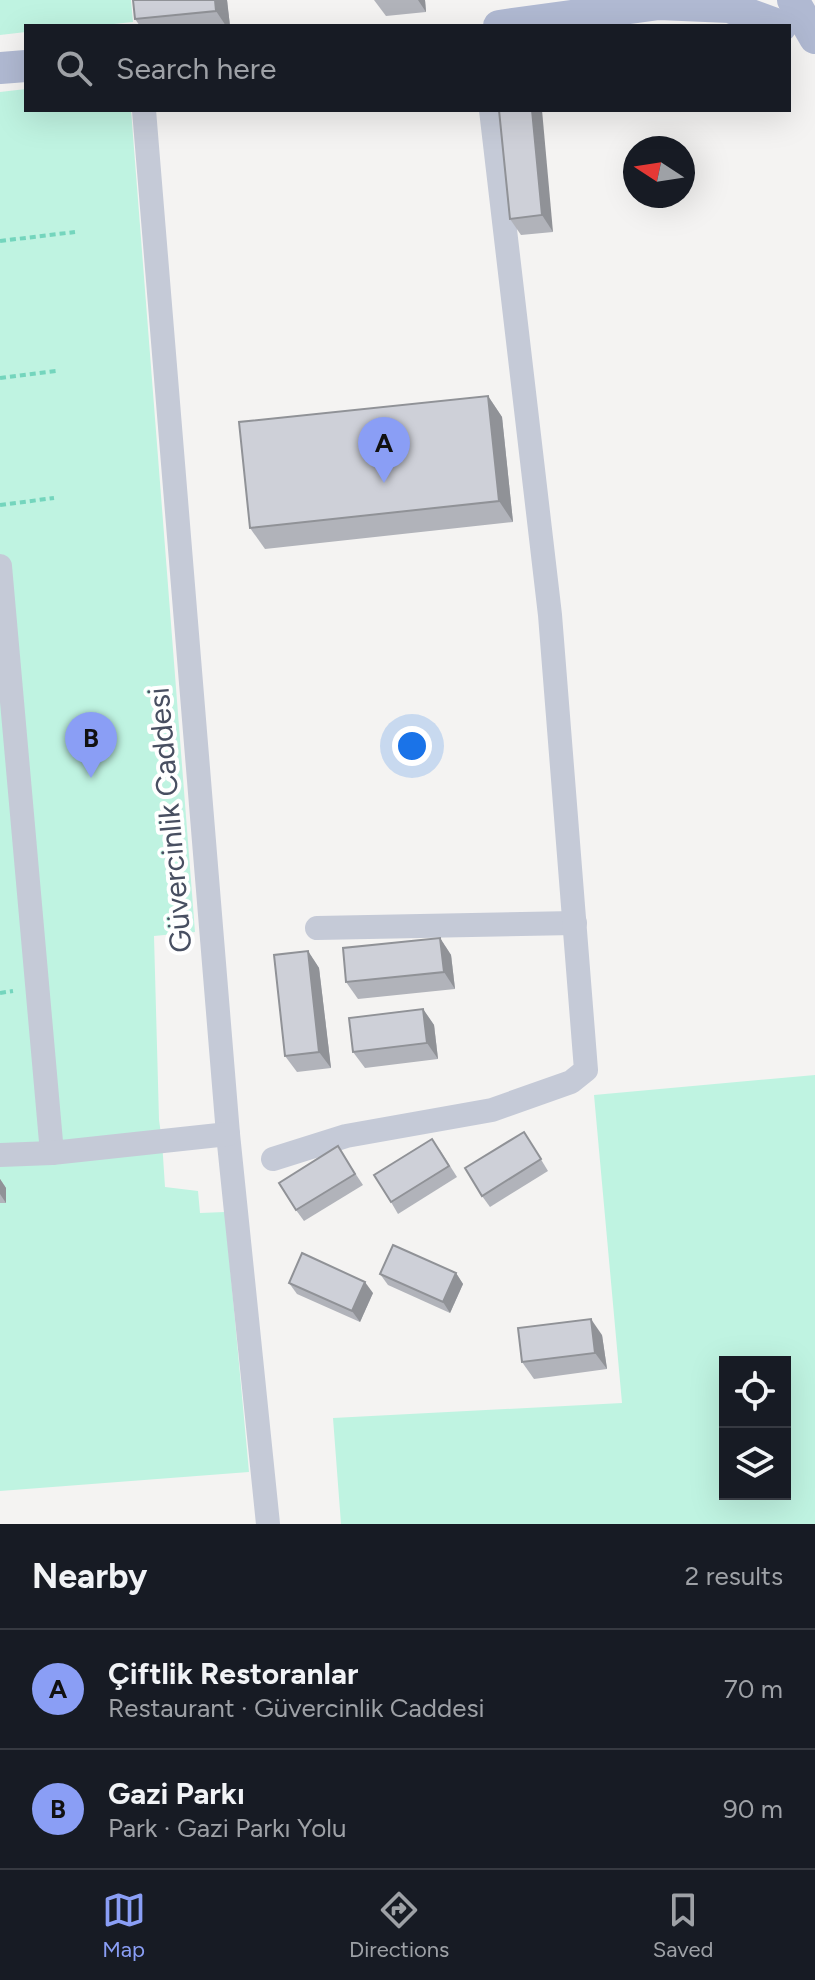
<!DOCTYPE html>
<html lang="en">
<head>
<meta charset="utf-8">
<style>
	:root { --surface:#171b24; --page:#20242c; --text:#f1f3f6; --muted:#9ea1a6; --line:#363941; --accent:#8a9ef5 }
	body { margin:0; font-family:Figtree,sans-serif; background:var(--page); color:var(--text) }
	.controls { position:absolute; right:24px; bottom:24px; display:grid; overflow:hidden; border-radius:0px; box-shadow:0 8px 32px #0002 }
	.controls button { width:72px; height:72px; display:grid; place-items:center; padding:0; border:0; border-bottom:2px solid var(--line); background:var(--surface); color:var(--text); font:40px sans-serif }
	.compass { position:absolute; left:623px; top:136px; width:72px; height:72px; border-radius:50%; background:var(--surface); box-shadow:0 8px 32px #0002; rotate:282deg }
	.you { position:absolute; left:412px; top:746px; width:28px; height:28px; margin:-20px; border:6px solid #fff; border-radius:50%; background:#1a73e8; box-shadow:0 0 0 12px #1a73e833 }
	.badge { display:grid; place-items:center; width:52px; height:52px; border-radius:50%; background:var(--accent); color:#111; font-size:26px; font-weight:700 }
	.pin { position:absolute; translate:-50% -66px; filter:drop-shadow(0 2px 4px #0008) }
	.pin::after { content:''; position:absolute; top:42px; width:28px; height:24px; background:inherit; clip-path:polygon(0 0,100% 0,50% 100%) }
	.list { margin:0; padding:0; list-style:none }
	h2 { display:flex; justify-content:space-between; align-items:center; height:104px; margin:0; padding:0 32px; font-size:34px }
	h2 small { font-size:26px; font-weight:400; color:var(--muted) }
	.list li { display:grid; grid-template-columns:52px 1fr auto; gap:24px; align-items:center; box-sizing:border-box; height:120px; padding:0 32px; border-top:2px solid var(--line) }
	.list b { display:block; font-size:30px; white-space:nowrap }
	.list p { margin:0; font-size:26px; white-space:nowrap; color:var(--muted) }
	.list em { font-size:26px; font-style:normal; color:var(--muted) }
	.icon { flex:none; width:44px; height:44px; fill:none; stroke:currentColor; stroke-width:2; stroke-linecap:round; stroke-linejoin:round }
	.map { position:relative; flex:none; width:815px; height:1524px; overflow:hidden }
	.search { position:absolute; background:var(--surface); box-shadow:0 8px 32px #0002; left:24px; right:24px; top:24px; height:88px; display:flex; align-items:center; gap:20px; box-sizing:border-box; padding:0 28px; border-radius:0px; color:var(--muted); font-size:30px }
	.sheet { height:344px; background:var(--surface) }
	nav { display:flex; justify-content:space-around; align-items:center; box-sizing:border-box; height:112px; border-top:2px solid var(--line); background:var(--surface); font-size:22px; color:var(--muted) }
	nav a { display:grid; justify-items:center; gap:4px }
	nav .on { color:var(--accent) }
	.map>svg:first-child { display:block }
</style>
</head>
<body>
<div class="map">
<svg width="815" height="1524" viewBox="0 0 815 1524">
	<rect width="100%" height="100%" fill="#f4f3f2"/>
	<g fill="#bff3e1" fill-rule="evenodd">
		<path d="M0 0H131L133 22 95 26H26V32L0 35Z"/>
		<path d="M26 89V110H131L195 932 154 936 159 1120 162 1141 165 1187 198 1191 200 1213 225 1212 249 1472 0 1491V92Z"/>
		<path d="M815 1075V1524H341L333 1418 622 1403 594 1095ZM725 1362H785V1494H725Z"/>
	</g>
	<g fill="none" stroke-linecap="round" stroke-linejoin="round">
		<g stroke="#74d5bd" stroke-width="4" stroke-dasharray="6 4" stroke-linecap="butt">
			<path d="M0 241 75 232"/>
			<path d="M0 378 56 371"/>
			<path d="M0 505 54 498"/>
			<path d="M0 993 13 991"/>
		</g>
		<g stroke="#c5cad7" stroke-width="24">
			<path d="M144 110 228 1134 268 1524"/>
			<path d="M0 566 52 1153"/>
			<path d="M317 928 575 923"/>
			<path d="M0 1155 52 1153 228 1134"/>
			<path d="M273 1159 346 1136 492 1110 571 1082 586 1070 550 615 491 110"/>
		</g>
		<g stroke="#b0b9d2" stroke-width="32">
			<path d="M793 0 815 38"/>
			<path d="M499 26 659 4 729 7 781 26"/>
			<path d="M0 68 26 66"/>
		</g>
	</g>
	<g fill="#b1b3ba">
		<path d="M133 0H227L230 26H140L135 19Z"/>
		<path d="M374 0H425L426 12 386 16Z"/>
		<path d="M499 110 553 232 521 235 510 219Z"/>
		<path d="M488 396 502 417 513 522 265 549 250 528Z"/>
		<path d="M440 938 451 955 455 989 358 999 346 982Z"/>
		<path d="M308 951 319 968 331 1068 297 1072 285 1056Z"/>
		<path d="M423 1009 434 1025 438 1059 365 1068 353 1052Z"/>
		<path d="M531 1143 548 1171 490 1207 482 1196Z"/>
		<path d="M440 1150 457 1177 398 1214 391 1202Z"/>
		<path d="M345 1158 363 1185 304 1221 296 1210Z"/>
		<path d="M0 1179 6 1188V1203H0Z"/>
		<path d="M456 1273 463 1284 450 1313 388 1285 380 1274Z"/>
		<path d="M289 1283 373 1293 360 1322 297 1294Z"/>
		<path d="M602 1335 607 1369 534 1379 522 1362Z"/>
	</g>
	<g fill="#909297">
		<path d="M215 0H227L230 26H226L216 11Z"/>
		<path d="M418 0H425L426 12Z"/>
		<path d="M532 110H542L553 232 542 215Z"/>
		<path d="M488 396 502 417 513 522 499 501Z"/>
		<path d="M440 938 451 955 455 989 444 972Z"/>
		<path d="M308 951 319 968 331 1068 319 1052Z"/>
		<path d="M423 1009 434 1025 438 1059 427 1043Z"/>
		<path d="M0 1179 6 1188V1203L0 1194Z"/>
		<path d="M456 1273 463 1284 450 1313 443 1302Z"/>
		<path d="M365 1282 373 1293 360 1322 352 1311Z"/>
		<path d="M591 1319 602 1335 607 1369 595 1353Z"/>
	</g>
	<g fill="#ced0d8" stroke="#909297" stroke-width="2">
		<path d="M133 0H215L216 11 135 19Z"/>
		<path d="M499 110H532L542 215 510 219Z"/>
		<path d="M488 396 499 501 250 528 239 422Z"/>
		<path d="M440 938 444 972 346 982 343 948Z"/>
		<path d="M308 951 319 1052 285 1056 274 955Z"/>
		<path d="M423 1009 427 1043 353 1052 349 1018Z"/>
		<path d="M524 1132 541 1159 482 1196 465 1168Z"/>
		<path d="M432 1139 449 1166 391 1202 374 1175Z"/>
		<path d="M338 1146 355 1174 296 1210 279 1183Z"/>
		<path d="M393 1245 456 1273 443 1302 380 1274Z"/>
		<path d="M302 1253 365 1282 352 1311 289 1283Z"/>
		<path d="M591 1319 595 1353 522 1362 518 1328Z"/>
	</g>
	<g text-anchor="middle" stroke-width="8" stroke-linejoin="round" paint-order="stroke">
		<g font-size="30" fill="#484f61" stroke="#fff">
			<text transform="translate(170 820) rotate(-95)" y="10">Güvercinlik Caddesi</text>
		</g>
	</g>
</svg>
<div class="controls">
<button><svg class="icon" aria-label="locate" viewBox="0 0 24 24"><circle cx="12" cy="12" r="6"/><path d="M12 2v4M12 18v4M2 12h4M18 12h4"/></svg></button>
<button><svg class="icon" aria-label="layers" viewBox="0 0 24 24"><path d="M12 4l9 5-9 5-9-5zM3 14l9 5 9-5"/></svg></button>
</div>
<svg class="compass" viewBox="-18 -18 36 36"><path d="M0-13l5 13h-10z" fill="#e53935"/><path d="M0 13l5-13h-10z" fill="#9ea1a6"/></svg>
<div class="you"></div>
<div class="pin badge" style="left:384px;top:483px">A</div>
<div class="pin badge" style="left:91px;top:778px">B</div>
<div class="search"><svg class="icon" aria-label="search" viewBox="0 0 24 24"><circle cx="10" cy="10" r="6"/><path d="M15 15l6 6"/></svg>Search here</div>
</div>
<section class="sheet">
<h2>Nearby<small>2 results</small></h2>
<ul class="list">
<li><span class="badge">A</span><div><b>Çiftlik Restoranlar</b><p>Restaurant · Güvercinlik Caddesi</p></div><em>70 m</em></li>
<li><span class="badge">B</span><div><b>Gazi Parkı</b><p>Park · Gazi Parkı Yolu</p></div><em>90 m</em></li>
</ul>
</section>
<nav>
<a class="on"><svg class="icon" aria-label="map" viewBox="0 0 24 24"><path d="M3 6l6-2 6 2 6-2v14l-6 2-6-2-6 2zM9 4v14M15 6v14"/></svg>Map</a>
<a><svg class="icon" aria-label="directions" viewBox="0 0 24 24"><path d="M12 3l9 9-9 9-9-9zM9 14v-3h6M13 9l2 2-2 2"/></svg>Directions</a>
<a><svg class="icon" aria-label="saved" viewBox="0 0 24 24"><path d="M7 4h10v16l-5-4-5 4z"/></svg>Saved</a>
</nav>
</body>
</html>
